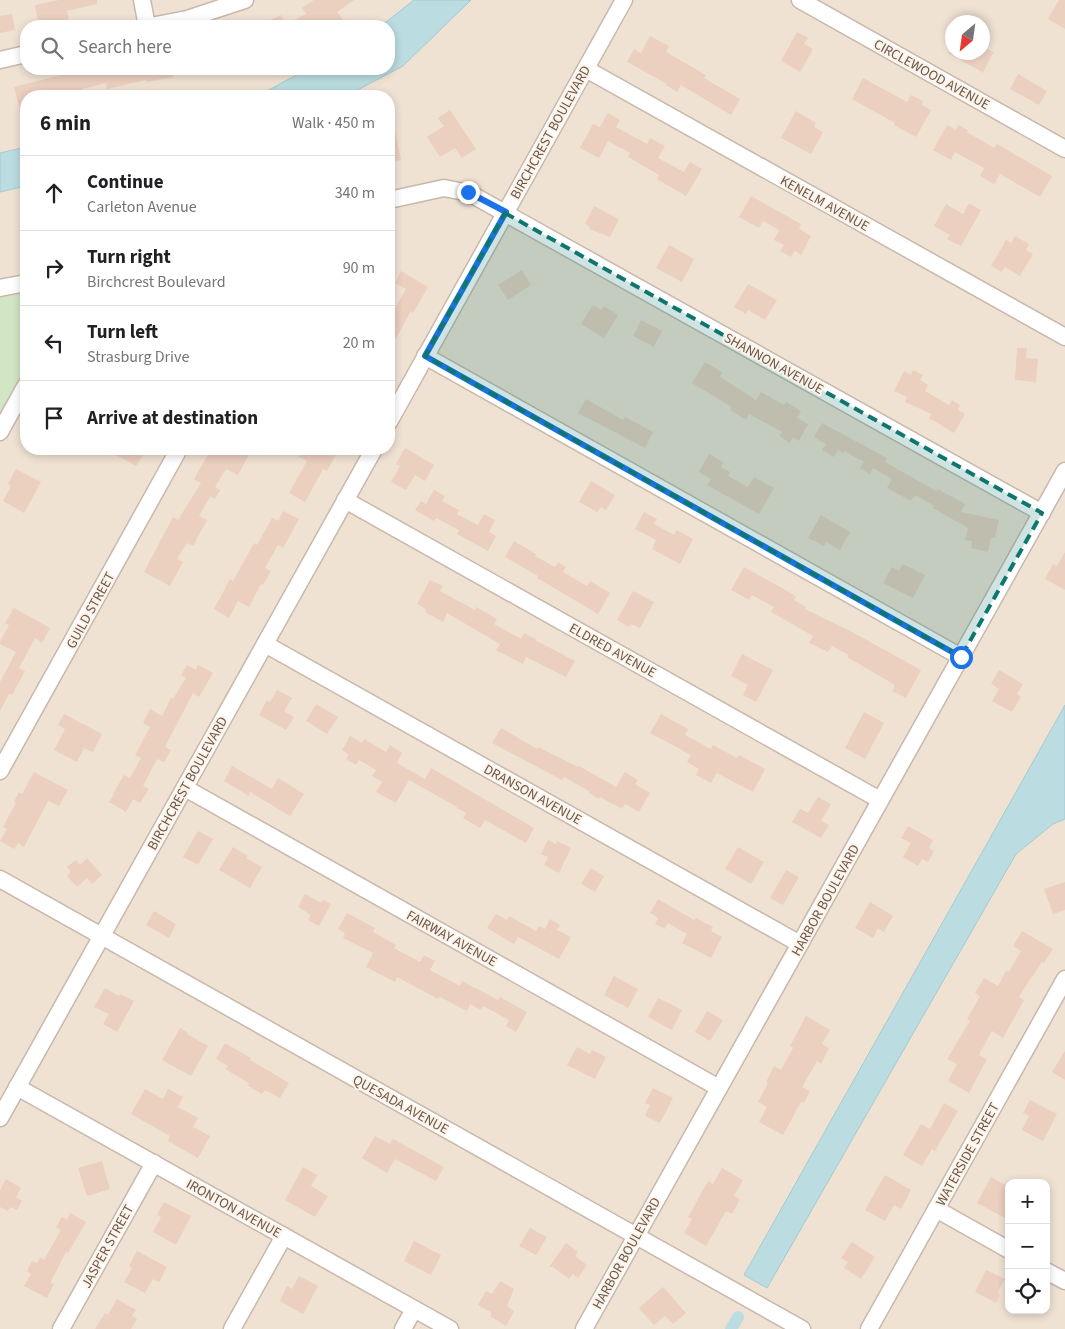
<!DOCTYPE html>
<html lang="en">
<head>
<meta charset="utf-8">
<style>
	:root { --surface:#fff; --page:#f6f6f6; --text:#202124; --muted:#757577; --line:#e0e0e0 }
	body { margin:0; font-family:"Source Sans 3",sans-serif; background:var(--page); color:var(--text) }
	.controls { position:absolute; right:15px; bottom:15px; display:grid; overflow:hidden; border-radius:10px; box-shadow:0 2px 8px #0003 }
	.controls button { width:45px; height:45px; display:grid; place-items:center; padding:0; border:0; border-bottom:1px solid var(--line); background:var(--surface); color:var(--text); font:25px sans-serif }
	.compass { position:absolute; left:945px; top:15px; width:45px; height:45px; border-radius:50%; background:var(--surface); box-shadow:0 2px 8px #0003; rotate:209deg }
	.stop { position:absolute; width:15px; height:15px; margin:-11px; border:4px solid #1a73e8; border-radius:50%; background:#fff }
	.stop.end { background:#1a73e8; border-color:#fff; box-shadow:0 1px 5px #0008 }
	.list { margin:0; padding:0; list-style:none }
	h2 { display:flex; justify-content:space-between; align-items:center; height:65px; margin:0; padding:0 20px; font-size:21px }
	h2 small { font-size:16px; font-weight:400; color:var(--muted) }
	.list li { display:grid; grid-template-columns:32px 1fr auto; gap:15px; align-items:center; box-sizing:border-box; height:75px; padding:0 20px; border-top:1px solid var(--line) }
	.list b { display:block; font-size:19px; white-space:nowrap }
	.list p { margin:0; font-size:16px; white-space:nowrap; color:var(--muted) }
	.list em { font-size:16px; font-style:normal; color:var(--muted) }
	.icon { flex:none; width:28px; height:28px; fill:none; stroke:currentColor; stroke-width:2; stroke-linecap:round; stroke-linejoin:round }
	.map { position:relative; flex:none; width:1065px; height:1329px; overflow:hidden }
	.search { position:absolute; background:var(--surface); box-shadow:0 2px 8px #0003; left:20px; top:20px; width:375px; height:55px; display:flex; align-items:center; gap:12px; box-sizing:border-box; padding:0 18px; border-radius:20px; color:var(--muted); font-size:19px }
	.panel { position:absolute; background:var(--surface); box-shadow:0 2px 8px #0003; left:20px; top:90px; width:375px; height:365px; border-radius:20px }
	.map>svg:first-child { display:block }
</style>
</head>
<body>
<div class="map">
<svg width="1065" height="1329" viewBox="0 0 1065 1329">
	<rect width="100%" height="100%" fill="#f9f0e4"/>
	<g fill="#f0e2d3" fill-rule="evenodd">
		<path d="M0 0H414L381 26H26V69H307L269 90 242 96H26V147L0 153Z"/>
		<path d="M471 0H1065V705L744 1275 767 1287 1016 854 1053 824 1065 819V1329H0V419L26 372V449H389V96H346L403 66ZM952 22H982V52H952ZM1009 1183H1046V1310H1009Z"/>
		<path d="M26 186V292L0 297V192Z"/>
	</g>
	<path fill="#d2e5c4" d="M26 292V372L0 419V297Z"/>
	<g fill="#bbdce0" stroke="#a2cbd0">
		<path d="M414 0H471L403 66 346 96H242L269 90 307 69H389V26H381Z"/>
		<path d="M26 147V186L0 192V153Z"/>
		<path d="M1065 705V819L1053 824 1016 854 767 1288 744 1275Z"/>
	</g>
	<g fill="none" stroke-linecap="round" stroke-linejoin="round">
		<path stroke="#bbdce0" stroke-width="12" d="M731 1329 738 1317"/>
	</g>
	<g fill="#ebcfbf">
		<path d="M59 0H97V4L67 11 69 19 39 26 35 5Z"/>
		<path d="M314 0H354L337 12 347 26H257L281 15 286 24 306 14 302 8Z"/>
		<path d="M1059 0H1065V29L1048 19Z"/>
		<path d="M12 14 15 30 0 33V16Z"/>
		<path d="M797 32 808 38 804 44 813 49 800 72 781 61Z"/>
		<path d="M650 36 669 46 666 52 706 75 704 78 740 99 731 115 681 85 677 92 666 85 667 84 627 62 634 49 641 53Z"/>
		<path d="M982 47 994 52 982 74V72L946 52H982Z"/>
		<path d="M86 69H171L173 77 146 82V80L107 89 106 83 82 89 83 94 73 96H26V123H23L14 87Z"/>
		<path d="M1018 74 1047 91 1039 105 1010 89Z"/>
		<path d="M863 78 907 102 911 95 923 101 922 105 931 110 916 137 894 125 895 123 852 99Z"/>
		<path d="M450 110 476 149 462 158 455 148 440 157 427 137 444 126 438 118Z"/>
		<path d="M796 111 816 123 814 127 823 132 811 154 781 138Z"/>
		<path d="M608 113 620 120 616 127 647 144 650 138 665 146 658 158 684 172 690 162 702 169 686 196 657 179 659 175 628 157 630 153 608 141 599 158 580 148 593 124 600 127Z"/>
		<path d="M389 122H393L401 160 389 163Z"/>
		<path d="M947 125 956 130 958 125 968 130 967 132 994 148 997 144 1052 176 1040 197 1000 174 994 184 980 176 984 168 955 152 951 160 933 150Z"/>
		<path d="M751 196 801 224 799 229 811 236 801 255 795 251 791 257 780 251 784 245 774 240 779 230 763 221 759 228 739 217Z"/>
		<path d="M969 203 981 210 961 246 947 239 950 235 934 226 946 204 963 214Z"/>
		<path d="M594 206 619 219 610 237 589 229 590 227 585 224Z"/>
		<path d="M1015 236 1029 244 1026 250 1033 254 1020 276 1005 267 1002 272 991 266 1006 240 1011 243Z"/>
		<path d="M669 245 694 259 682 282 656 268Z"/>
		<path d="M522 270 531 285 508 300 498 285Z"/>
		<path d="M401 271 428 287 413 313 410 312 389 352V318L406 289 395 283Z"/>
		<path d="M748 284 777 300 765 320 748 310 746 314 734 307Z"/>
		<path d="M593 305 601 310 604 306 618 315 604 338 581 324Z"/>
		<path d="M641 320 662 331 654 347 633 336Z"/>
		<path d="M1017 348H1027L1026 358 1038 359 1036 382 1015 380Z"/>
		<path d="M705 362 722 372 720 377 756 400 761 392 784 405 786 402 801 411 797 418 808 424 799 441 793 437 790 443 779 436 782 432 749 414 746 420 730 410 732 407 692 383Z"/>
		<path d="M913 370 923 375 920 380 928 385 925 391 949 405 952 400 960 405 958 410 965 414 954 433 929 418 931 414 905 402 907 397 894 391 904 371 911 375Z"/>
		<path d="M586 399 623 420 625 417 653 432 645 448 578 413Z"/>
		<path d="M822 423 887 458 885 462 936 491 938 489 965 504 961 512 999 520 995 538 991 537 988 552 971 548 972 541 965 540 968 528 933 508 934 506 936 507 915 495 911 501 887 488 892 479 873 468 870 474 860 468 864 462 844 451 843 453 838 450 834 457 822 450 826 444 814 437Z"/>
		<path d="M405 448 434 465 425 481 415 475 406 490 391 482 400 466 396 464Z"/>
		<path d="M105 449H134L144 454 136 466Z"/>
		<path d="M211 449H252L238 475 226 469 215 487 220 490 215 499 210 497 199 516 207 520 193 546 187 543 177 559 183 562 170 586 144 572 173 517 178 520 201 483 194 479Z"/>
		<path d="M302 449H334L332 452 336 454 327 471 323 469 305 502 289 493 307 461 298 456Z"/>
		<path d="M709 454 723 462 721 467 730 472 728 476 748 487 754 477 774 488 759 514 707 485 711 479 699 472Z"/>
		<path d="M16 469 41 482 24 513 3 501 11 486 8 484Z"/>
		<path d="M591 481 615 495 606 510 601 507 597 512 579 502Z"/>
		<path d="M434 490 445 496 442 501 459 510 457 514 478 525 484 514 495 520 489 532 496 536 488 551 457 534 459 530 436 518 434 521 415 510 421 501 426 504Z"/>
		<path d="M283 511 299 519 283 548 278 545 265 568 271 571 263 585 261 584 249 607 238 601 229 618 214 609 230 579 233 581 254 543 257 545 272 518 278 521Z"/>
		<path d="M644 512 657 519 654 524 674 535 677 530 693 539 680 564 652 549 656 540 635 529Z"/>
		<path d="M821 515 850 532 840 550 826 542 824 546 808 538Z"/>
		<path d="M514 541 536 554 535 556 555 567 558 562 566 567 563 572 587 586 590 581 610 593 598 614 537 578 538 576 505 557Z"/>
		<path d="M1065 552V590L1045 579 1053 564 1057 566Z"/>
		<path d="M903 564 925 575 913 598 883 583 892 567 899 571Z"/>
		<path d="M744 567 796 596 794 600 806 607 805 609 854 633 921 670 906 698 892 691 895 685 847 657 849 655 832 646 828 652 809 643 813 636 771 612 774 607 752 595 749 600 731 590Z"/>
		<path d="M430 580 443 586 440 591 475 610 476 607 497 619 494 624 521 639 524 633 536 639 535 640 575 661 566 677 526 657 523 664 496 650 500 644 447 613 443 622 425 612 426 609 417 604Z"/>
		<path d="M633 591 654 602 640 628 631 624 629 627 617 620Z"/>
		<path d="M14 608 50 628 42 643 35 638 19 668 25 671 12 695 9 694 0 711V682L16 652 0 644V642L9 625 5 623Z"/>
		<path d="M742 654 773 670 756 702 743 695 748 685 731 676Z"/>
		<path d="M187 665 196 670 198 665 213 673 199 697 193 693 165 747 171 750 164 762 157 759 143 786 149 789 140 803 133 799 126 812 109 802 114 795 113 794 124 775 130 778 141 758 135 755 150 727 143 723 150 709 162 716 171 698 173 699 186 678 181 675Z"/>
		<path d="M999 670 1023 684 1017 694 1021 697 1012 712 992 701 999 689 991 684Z"/>
		<path d="M277 690 292 698 284 711 294 717 286 730 259 715 267 700 270 702Z"/>
		<path d="M316 704 338 717 327 734 306 721Z"/>
		<path d="M864 712 884 723 865 759 845 748Z"/>
		<path d="M64 714 102 734 93 752 84 748 77 762 54 750 65 729 58 725Z"/>
		<path d="M661 714 688 729 685 735 711 749 713 745 737 758 739 755 765 769 753 792 717 773 711 783 696 775 699 769 687 762 691 755 650 733Z"/>
		<path d="M501 728 537 749 538 747 578 767 579 766 616 787 625 772 638 780 635 784 650 793 639 812 625 804 622 809 600 797 599 799 588 792 589 791 564 777 562 780 492 743Z"/>
		<path d="M350 736 362 743 364 739 386 752 390 745 402 753 397 763 425 779 431 768 534 828 526 843 485 820 480 828 463 818 466 813 457 808V807L409 780 396 803 376 792 382 782 372 776 376 770 359 760 356 765 346 759 349 755 342 750Z"/>
		<path d="M232 766 272 789 278 778 304 794 290 816 250 792 249 796 224 781Z"/>
		<path d="M34 772 68 790 59 806 48 801 24 847 18 843 14 849 0 841 7 829 3 827 16 803 14 802 19 792 22 794Z"/>
		<path d="M818 797 831 804 821 821 829 825 821 838 792 822 800 809 808 813Z"/>
		<path d="M908 826 933 840 929 848 934 851 928 862 922 859 918 866 903 857 911 843 901 838Z"/>
		<path d="M198 831 213 839 198 865 183 857Z"/>
		<path d="M548 840 556 844 557 841 571 848 559 873 544 865 548 857 541 854Z"/>
		<path d="M233 847 248 856 246 858 262 867 250 888 219 870Z"/>
		<path d="M738 847 764 862 751 884 725 869Z"/>
		<path d="M87 858 102 875 92 884 87 878 77 887 67 876 71 872 67 867 76 860 80 865Z"/>
		<path d="M591 868 604 876 595 892 581 884Z"/>
		<path d="M786 870 799 877 783 905 770 898Z"/>
		<path d="M1065 882V910L1053 914 1044 889Z"/>
		<path d="M305 894 321 903 323 900 331 904 319 926 308 920 311 915 298 907Z"/>
		<path d="M658 899 694 920 696 918 713 927 711 931 722 937 711 958 682 943 687 934 668 923 665 929 655 924 658 918 650 913Z"/>
		<path d="M870 902 893 916 884 932 878 928 873 938 855 928Z"/>
		<path d="M154 911 176 924 169 938 146 925Z"/>
		<path d="M347 913 375 928 373 932 396 945 394 948 420 962 424 955 435 961 430 970 460 986 462 981 498 1000 500 997 527 1012 516 1032 506 1026 509 1020 483 1006 481 1010 470 1004 467 1011 440 997 438 999 397 977 395 982 366 967 373 953 343 938 345 933 338 929Z"/>
		<path d="M496 914 507 920 509 916 536 931 539 926 545 929 550 919 560 925 557 930 571 937 559 959 518 937 514 944 487 928Z"/>
		<path d="M1022 931 1053 949 1044 963 1042 962 1033 976H1032L1019 997 1024 1000 1003 1038 992 1031 979 1055 987 1059 969 1093 948 1081 957 1064 947 1059 970 1021 967 1019 980 996 975 993 984 978 998 986 1006 971 1009 972 1021 951 1013 946Z"/>
		<path d="M614 976 638 989 628 1008 604 995Z"/>
		<path d="M105 988 119 996 120 994 134 1001 117 1032 103 1024 109 1014 94 1007Z"/>
		<path d="M658 998 682 1010 672 1030 648 1017Z"/>
		<path d="M707 1011 723 1020 710 1041 695 1032Z"/>
		<path d="M806 1016 830 1030 822 1044 829 1048 821 1064 817 1061 802 1087 810 1091 804 1103 801 1102 783 1135 759 1122 767 1107 758 1102 768 1083 766 1082 774 1066 781 1070 793 1048 790 1046Z"/>
		<path d="M180 1028 188 1033 187 1034 208 1046 191 1076 162 1060Z"/>
		<path d="M225 1043 251 1058 250 1060 289 1083 280 1098 265 1090 262 1094 248 1086 249 1083 225 1069 228 1066 216 1059Z"/>
		<path d="M577 1047 590 1054 592 1050 606 1057 595 1079 567 1065Z"/>
		<path d="M1065 1051V1080L1052 1072Z"/>
		<path d="M653 1088 673 1098 660 1123 645 1116 650 1105 645 1103Z"/>
		<path d="M145 1089 163 1099 168 1089 183 1097 178 1107 198 1118 193 1127 210 1136 198 1158 168 1141 170 1136 131 1114Z"/>
		<path d="M1030 1100 1057 1114 1043 1141 1022 1130 1029 1116 1023 1113Z"/>
		<path d="M944 1103 958 1111 935 1151 932 1149 922 1166 903 1155 921 1124 930 1129Z"/>
		<path d="M375 1136 390 1144 393 1139 444 1167 436 1181 395 1159 387 1173 362 1158Z"/>
		<path d="M102 1161 110 1189 87 1196 78 1168Z"/>
		<path d="M303 1167 317 1175 311 1186 328 1196 315 1217 285 1200Z"/>
		<path d="M722 1168 743 1180 734 1196 740 1199 732 1214 726 1211 706 1246 684 1233 692 1219 688 1217 708 1181 713 1184Z"/>
		<path d="M885 1175 911 1190 901 1209 894 1205 885 1221 865 1210Z"/>
		<path d="M991 1177 1009 1187V1220L977 1203Z"/>
		<path d="M6 1179 21 1188 16 1197 22 1201 17 1210 10 1207 8 1211 0 1207V1190Z"/>
		<path d="M164 1202 191 1216 176 1245 153 1232 161 1217 157 1215Z"/>
		<path d="M70 1213 86 1222 68 1253 66 1252 50 1283 54 1284 47 1298 24 1286 31 1274 27 1271 32 1261 37 1263 40 1257 44 1260 61 1230 56 1227 62 1217 67 1220Z"/>
		<path d="M530 1228 547 1237 536 1255 519 1246Z"/>
		<path d="M414 1241 441 1255 431 1275 404 1261Z"/>
		<path d="M852 1242 875 1257 861 1279 844 1268 848 1262 841 1258Z"/>
		<path d="M566 1243 578 1252 575 1256 587 1265 578 1278 573 1274 569 1279 553 1267H549Z"/>
		<path d="M137 1251 167 1267 159 1282 153 1279 145 1293 124 1282 132 1268 129 1266Z"/>
		<path d="M986 1270 1005 1279 997 1293 1000 1294 996 1303 975 1292Z"/>
		<path d="M299 1276 318 1286 303 1314 280 1301 287 1286 292 1289Z"/>
		<path d="M500 1281 514 1289 507 1306 514 1311 506 1326 490 1316 492 1313 478 1305 486 1291 492 1294Z"/>
		<path d="M663 1287 686 1313 673 1324 665 1316 654 1325 639 1308Z"/>
		<path d="M117 1299 136 1310 132 1316 137 1319 131 1329H95L105 1313 108 1315Z"/>
	</g>
	<g fill="none" stroke-linecap="round" stroke-linejoin="round">
		<g stroke="#c8b8ac" stroke-width="19">
			<g id="minor">
				<path d="M142 0 147 26"/>
				<path d="M800 0 1065 149"/>
				<path d="M151 26 187 19 245 0"/>
				<path d="M0 60 26 54"/>
				<path d="M586 69 1065 337"/>
				<path d="M389 200 444 188 469 193 1042 513"/>
				<path d="M0 288 26 283"/>
				<path d="M425 356 961 657"/>
				<path d="M389 422 624 0"/>
				<path d="M0 432 26 385"/>
				<path d="M345 500 880 800"/>
				<path d="M265 644 800 944"/>
				<path d="M0 771 179 449"/>
				<path d="M185 788 719 1088"/>
				<path d="M0 879 802 1329"/>
				<path d="M17 1087 450 1329"/>
				<path d="M0 1118 374 449"/>
				<path d="M936 1209 1009 1250"/>
				<path d="M1046 1271 1065 1281"/>
				<path d="M61 1329 154 1163"/>
				<path d="M232 1329 284 1236"/>
				<path d="M403 1329 414 1309"/>
				<path d="M584 1329 1065 471"/>
				<path d="M869 1329 1065 979"/>
			</g>
		</g>
		<use href="#minor" stroke="#fff" stroke-width="16"/>
	</g>
	<g fill="none" stroke-linecap="round" stroke-linejoin="round">
		<path stroke="#1a73e8" stroke-width="6" d="M468 192 506 212 425 356 961 657"/>
	</g>
	<path fill="#0f766e" fill-opacity="0.2" stroke="#0f766e" stroke-width="4" stroke-dasharray="10 6" stroke-linejoin="round" d="M505 213 1042 513 961 657 425 356Z"/>
	<g text-anchor="middle" stroke-width="4" stroke-linejoin="round" paint-order="stroke">
		<g font-size="14" fill="#6e584d" stroke="#fcf4e9">
			<text transform="translate(932 74) rotate(29)" y="5">CIRCLEWOOD AVENUE</text>
			<text transform="translate(550 132) rotate(-61)" y="5">BIRCHCREST BOULEVARD</text>
			<text transform="translate(825 203) rotate(29)" y="5">KENELM AVENUE</text>
			<text transform="translate(774 363) rotate(29)" y="5">SHANNON AVENUE</text>
			<text transform="translate(90 610) rotate(-61)" y="5">GUILD STREET</text>
			<text transform="translate(613 650) rotate(29)" y="5">ELDRED AVENUE</text>
			<text transform="translate(187 783) rotate(-61)" y="5">BIRCHCREST BOULEVARD</text>
			<text transform="translate(533 794) rotate(29)" y="5">DRANSON AVENUE</text>
			<text transform="translate(825 900) rotate(-61)" y="5">HARBOR BOULEVARD</text>
			<text transform="translate(452 938) rotate(29)" y="5">FAIRWAY AVENUE</text>
			<text transform="translate(401 1104) rotate(29)" y="5">QUESADA AVENUE</text>
			<text transform="translate(967 1154) rotate(-61)" y="5">WATERSIDE STREET</text>
			<text transform="translate(234 1208) rotate(29)" y="5">IRONTON AVENUE</text>
			<text transform="translate(107 1246) rotate(-61)" y="5">JASPER STREET</text>
			<text transform="translate(626 1253) rotate(-61)" y="5">HARBOR BOULEVARD</text>
		</g>
	</g>
</svg>
<div class="controls">
<button>+</button>
<button>−</button>
<button><svg class="icon" aria-label="locate" viewBox="0 0 24 24"><circle cx="12" cy="12" r="6"/><path d="M12 2v4M12 18v4M2 12h4M18 12h4"/></svg></button>
</div>
<svg class="compass" viewBox="-18 -18 36 36"><path d="M0-13l5 13h-10z" fill="#e53935"/><path d="M0 13l5-13h-10z" fill="#757577"/></svg>
<div class="stop" style="left:961px;top:657px"></div>
<div class="stop end" style="left:468px;top:192px"></div>
<div class="search"><svg class="icon" aria-label="search" viewBox="0 0 24 24"><circle cx="10" cy="10" r="6"/><path d="M15 15l6 6"/></svg>Search here</div>
<section class="panel">
<h2>6 min<small>Walk · 450 m</small></h2>
<ul class="list">
<li><svg class="icon" aria-label="ahead" viewBox="0 0 24 24"><path d="M12 20V5M6 11l6-6 6 6"/></svg><div><b>Continue</b><p>Carleton Avenue</p></div><em>340 m</em></li>
<li><svg class="icon" aria-label="right" viewBox="0 0 24 24"><path d="M7 20v-9h11M14 6l5 5-5 5"/></svg><div><b>Turn right</b><p>Birchcrest Boulevard</p></div><em>90 m</em></li>
<li><svg class="icon" aria-label="left" viewBox="0 0 24 24"><path d="M17 20v-9H6M10 6l-5 5 5 5"/></svg><div><b>Turn left</b><p>Strasburg Drive</p></div><em>20 m</em></li>
<li><svg class="icon" aria-label="arrive" viewBox="0 0 24 24"><path d="M6 21V4h12l-3 4 3 4H6"/></svg><div><b>Arrive at destination</b></div></li>
</ul>
</section>
</div>
</body>
</html>
